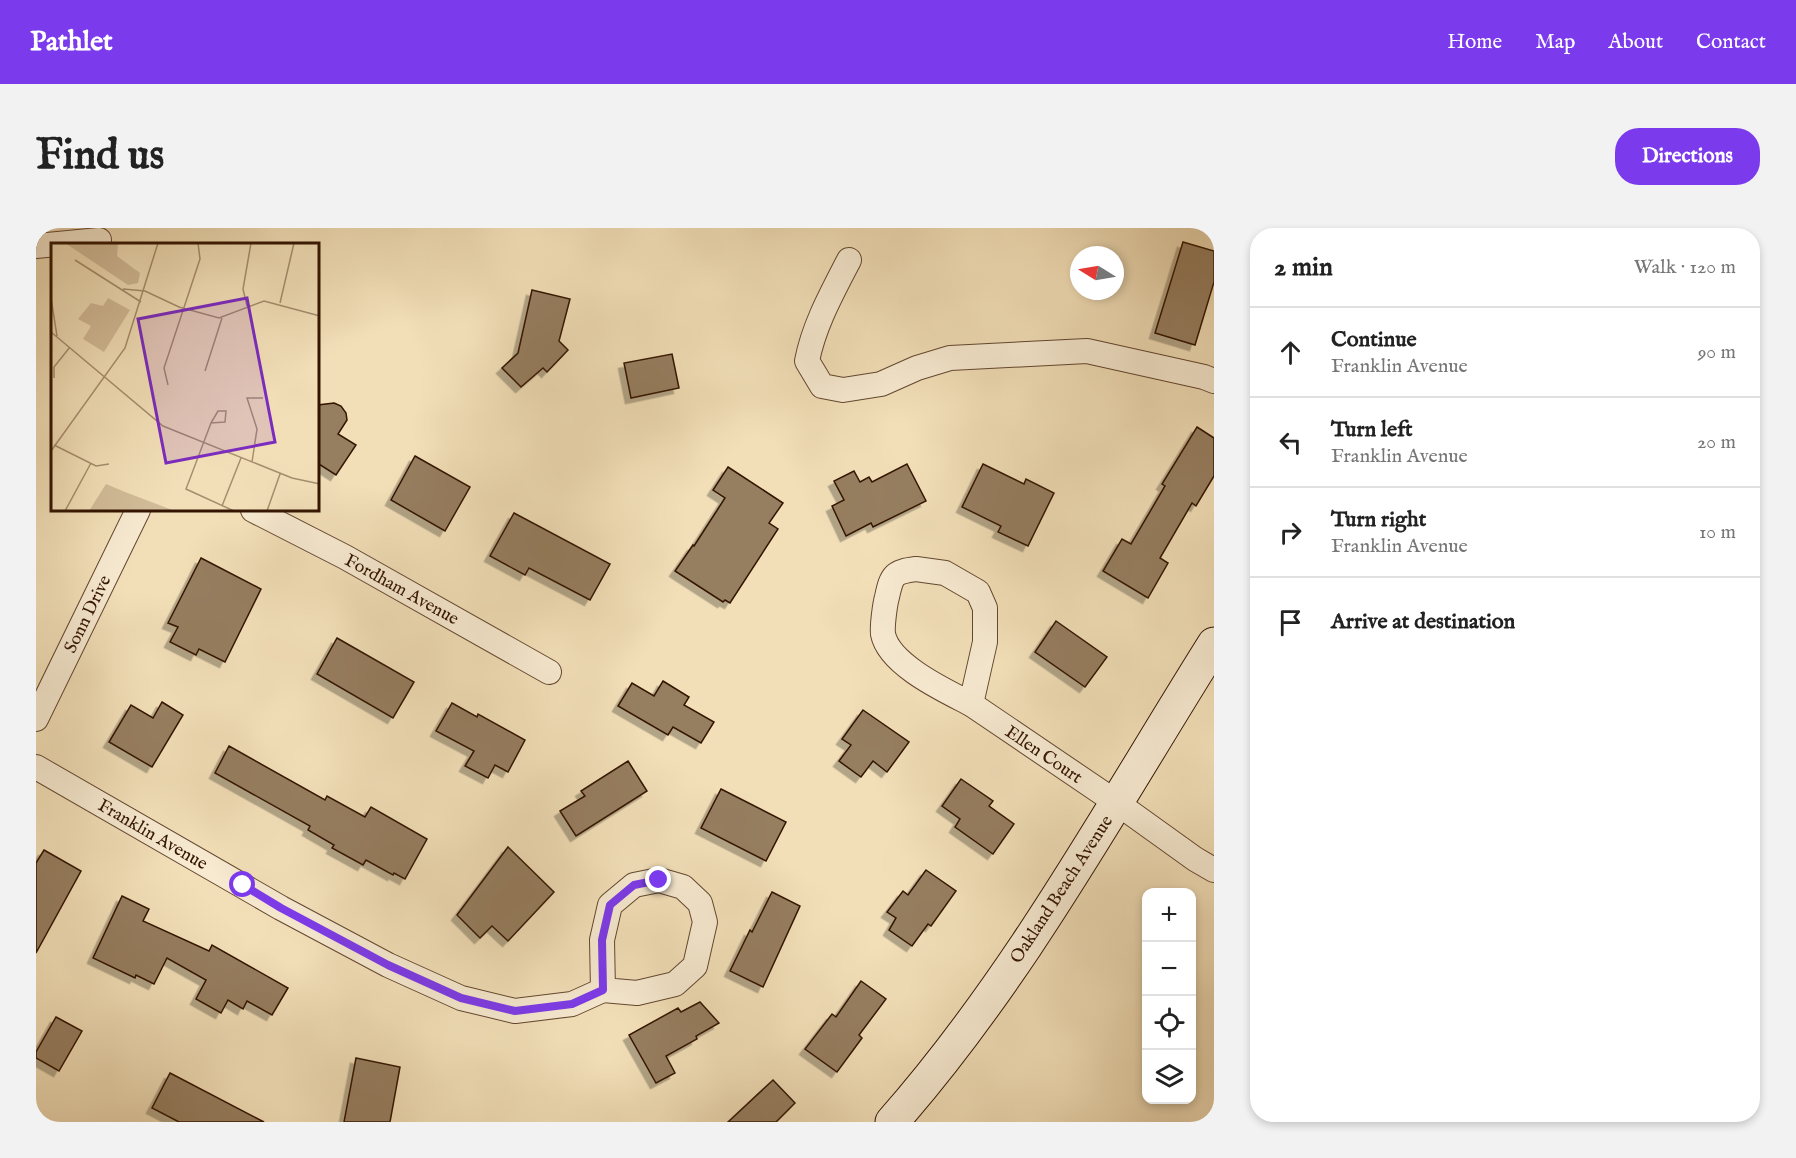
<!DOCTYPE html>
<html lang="en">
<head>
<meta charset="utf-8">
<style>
	:root { --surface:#fff; --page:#f2f2f2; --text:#222; --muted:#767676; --line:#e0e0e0; --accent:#7c3aed }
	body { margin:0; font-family:"IM FELL English",serif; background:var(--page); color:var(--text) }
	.controls { position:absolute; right:18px; bottom:18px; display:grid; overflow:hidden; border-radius:12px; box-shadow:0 3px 9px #0003 }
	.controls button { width:54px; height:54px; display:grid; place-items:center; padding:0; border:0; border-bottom:2px solid var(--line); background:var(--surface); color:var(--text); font:30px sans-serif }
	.compass { position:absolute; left:1034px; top:18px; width:54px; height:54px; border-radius:50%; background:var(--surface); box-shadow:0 3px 9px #0003; rotate:281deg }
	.stop { position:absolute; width:18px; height:18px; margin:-14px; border:4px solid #7c3aed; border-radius:50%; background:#fff }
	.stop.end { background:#7c3aed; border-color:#fff; box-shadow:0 2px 6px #0008 }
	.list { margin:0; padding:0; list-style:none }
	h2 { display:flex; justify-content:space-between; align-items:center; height:78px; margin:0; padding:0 24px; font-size:26px }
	h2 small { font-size:20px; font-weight:400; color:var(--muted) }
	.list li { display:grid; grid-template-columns:39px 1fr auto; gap:18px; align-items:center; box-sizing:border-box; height:90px; padding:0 24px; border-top:2px solid var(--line) }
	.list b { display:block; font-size:22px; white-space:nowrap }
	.list p { margin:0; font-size:20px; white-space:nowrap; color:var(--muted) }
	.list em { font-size:20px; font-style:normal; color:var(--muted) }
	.icon { flex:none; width:33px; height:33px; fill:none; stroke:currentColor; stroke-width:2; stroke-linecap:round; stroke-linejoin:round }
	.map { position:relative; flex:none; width:1178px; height:894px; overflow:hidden; border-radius:24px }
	header { display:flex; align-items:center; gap:36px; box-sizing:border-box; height:84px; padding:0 30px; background:var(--accent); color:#fff }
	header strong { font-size:28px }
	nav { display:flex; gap:33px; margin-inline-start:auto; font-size:21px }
	.intro { display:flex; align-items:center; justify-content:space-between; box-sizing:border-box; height:144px; padding:0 36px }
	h1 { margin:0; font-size:42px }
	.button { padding:15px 27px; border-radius:24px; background:var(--accent); color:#fff; font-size:21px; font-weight:700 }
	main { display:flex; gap:36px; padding:0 36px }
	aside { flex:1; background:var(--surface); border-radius:24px; box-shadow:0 3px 9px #0003 }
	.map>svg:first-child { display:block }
</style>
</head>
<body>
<header>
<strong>Pathlet</strong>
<nav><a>Home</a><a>Map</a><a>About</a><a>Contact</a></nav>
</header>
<div class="intro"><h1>Find us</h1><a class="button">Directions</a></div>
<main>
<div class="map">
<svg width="1178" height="894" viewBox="0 0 1178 894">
	<defs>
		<filter id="shadow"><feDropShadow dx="-5.5" dy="5.5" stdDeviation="0" flood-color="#0004"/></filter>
	</defs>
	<rect width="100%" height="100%" fill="#f2dfb8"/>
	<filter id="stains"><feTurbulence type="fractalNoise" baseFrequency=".00333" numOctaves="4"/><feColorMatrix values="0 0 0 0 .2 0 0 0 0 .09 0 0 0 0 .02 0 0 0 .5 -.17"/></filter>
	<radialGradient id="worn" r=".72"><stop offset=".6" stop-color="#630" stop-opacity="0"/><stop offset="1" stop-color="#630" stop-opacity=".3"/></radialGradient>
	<g fill="#967e60" stroke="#331401" stroke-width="1.5" filter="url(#shadow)">
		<path d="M1147 14 1178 23V54L1159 117 1119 105Z"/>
		<path d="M496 62 534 71 523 113 532 122 511 144 507 140 485 159 466 140 482 125Z"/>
		<path d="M636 126 643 160 595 170 588 135Z"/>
		<path d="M298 175 305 178 310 185 311 192 302 206 320 217 300 247 283 236 282 238V177Z"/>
		<path d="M1161 199 1178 210V248L1160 278 1156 275 1124 330 1132 335 1112 370 1067 343 1086 311 1095 316 1129 258 1126 256Z"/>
		<path d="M379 228 434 259 409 303 355 272Z"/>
		<path d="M871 236 890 273 837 299 835 295 810 308 796 278 808 272 798 253 818 243 824 254 833 249 836 254Z"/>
		<path d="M947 236 988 256 990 251 1018 265 992 318 962 304 965 298 926 279Z"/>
		<path d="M692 239 747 275 733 295 742 301 694 375 689 372 687 374 639 343 657 317 658 318 689 270 677 262Z"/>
		<path d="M478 285 574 336 554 372 493 340 489 347 454 328Z"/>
		<path d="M165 330 225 361 189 434 163 421 160 427 134 414 142 399 132 395Z"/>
		<path d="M1020 393 1071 429 1049 459 999 424Z"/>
		<path d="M301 410 378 454 357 490 281 446Z"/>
		<path d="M627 453 653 469 648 477 678 494 665 515 637 499 632 507 582 478 596 455 618 468Z"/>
		<path d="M126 474 147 487 116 539 73 514 95 477 117 490Z"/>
		<path d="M416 475 441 489 442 486 489 512 472 544 459 537 452 550 429 538 438 523 400 503Z"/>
		<path d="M827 482 873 514 851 544 837 533 825 549 803 533 815 517 806 511Z"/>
		<path d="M193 518 289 572 291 568 329 589 335 579 391 611 369 651 358 645 357 647 330 632 327 637 296 620 298 617 272 602 274 598 179 545Z"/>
		<path d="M592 533 611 563 540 608 524 583 549 568 545 563Z"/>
		<path d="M925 551 957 573 953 578 978 596 957 626 919 599 924 591 906 578Z"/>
		<path d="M685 561 750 594 730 633 665 600Z"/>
		<path d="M472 619 518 664 472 713 456 698 444 710 421 687Z"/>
		<path d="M8 622 45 643 0 725V635Z"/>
		<path d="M890 642 920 663 895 698 892 696 876 718 853 702 860 690 851 684 867 663 872 667Z"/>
		<path d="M736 664 764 678 727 759 694 743 714 702 716 704Z"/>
		<path d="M86 668 113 681 107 693 173 723 176 717 252 760 236 787 211 773 207 781 192 772 185 785 160 771 170 752 131 730 118 756 100 747 99 750 57 730Z"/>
		<path d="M825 753 850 771 823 807 826 810 801 844 769 821 796 786 800 789Z"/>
		<path d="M664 774 683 795 660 808 661 811 630 828 639 845 620 855 593 807 642 780 645 784Z"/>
		<path d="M20 789 46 803 23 843 0 830V824Z"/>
		<path d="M320 830 364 839 354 894H308Z"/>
		<path d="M134 845 228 894H143L116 880Z"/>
		<path d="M737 852 759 875 740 894H692Z"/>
	</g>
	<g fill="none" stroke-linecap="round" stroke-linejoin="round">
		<g stroke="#63472f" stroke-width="26">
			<g id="street">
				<path d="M0 18 63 12"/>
				<path d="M813 32C796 65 778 97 771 133L786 158 807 162 845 156 881 140 914 130 1051 123 1168 149 1178 153"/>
				<path d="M217 282 309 329 513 444"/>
				<path d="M880 341 909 345 942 364 949 380V414L935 476C910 463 853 437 847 406 846 398 849 376 851 369 856 346 858 344 880 341Z"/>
				<path d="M935 476 1081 575 1159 631 1178 642"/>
				<path d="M0 491 102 282"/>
				<path d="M0 539 245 680 352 737 425 770 479 783 536 776 567 762"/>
				<path d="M623 652 647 659 664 675 669 694 659 738 639 756 601 765 567 762 566 712 574 677 598 657Z"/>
			</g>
		</g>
		<g stroke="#331401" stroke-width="35">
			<path id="secondary" d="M856 894C983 750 1076 578 1178 416"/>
		</g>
		<use href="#street" stroke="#f7ead1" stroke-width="24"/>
		<use href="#secondary" stroke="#f7ead1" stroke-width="33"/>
	</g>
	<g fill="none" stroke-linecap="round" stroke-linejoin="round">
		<path stroke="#7c3aed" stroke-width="8" d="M207 657 245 680 352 737 425 770 479 783 536 776 567 762 566 712 574 677 598 657 623 652"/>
	</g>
	<g text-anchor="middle" stroke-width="4.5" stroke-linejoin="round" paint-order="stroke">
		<g font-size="18" fill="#331401" stroke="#f7ead1">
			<text transform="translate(366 361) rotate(29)" y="6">Fordham Avenue</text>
			<text transform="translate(51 386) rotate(-64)" y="6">Sonn Drive</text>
			<text transform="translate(1008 526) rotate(34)" y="6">Ellen Court</text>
			<text transform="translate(117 606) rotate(30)" y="6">Franklin Avenue</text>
			<text transform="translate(1025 661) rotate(-57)" y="6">Oakland Beach Avenue</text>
		</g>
	</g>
	<g transform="translate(15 15)">
		<rect width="268" height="268" fill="#f2dfb8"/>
		<path d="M57 55 79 67 53 109 32 96 40 83 27 76 40 60 52 63ZM55 241 74 249 124 268H38Z" fill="#d2bc99"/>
		<path d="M14 0H67L66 13 89 30 87 40 77 42Z" fill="#d2bc99"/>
		<path fill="none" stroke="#a68e6f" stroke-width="1.5" d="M24 17 90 59M72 46 94 48 128 64 168 75 213 58 269 73M0 55 6 93M229 60 243 0M196 63 192 46 200 0M0 89 112 183 241 235 269 241M154 128 171 75M3 135V124L19 104M117 142 113 125 149 16 147 0M167 168H175L174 179 160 180ZM160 180 135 246 183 268M3 202 45 223 58 221M0 208 74 105 107 0M201 219 206 186 196 155H212M171 263 190 215M14 268 40 220M216 268 229 231"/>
		<path fill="#7b2cbf" fill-opacity="0.15" stroke="#7b2cbf" stroke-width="3" d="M196 55 224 199 115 220 87 76Z"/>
		<rect width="268" height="268" fill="none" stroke="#331401" stroke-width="3"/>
	</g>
	<rect width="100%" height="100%" filter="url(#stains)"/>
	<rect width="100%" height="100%" fill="url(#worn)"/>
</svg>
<div class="controls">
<button>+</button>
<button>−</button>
<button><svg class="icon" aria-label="locate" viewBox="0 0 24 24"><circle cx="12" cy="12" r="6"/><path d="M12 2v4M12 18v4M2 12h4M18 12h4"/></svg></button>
<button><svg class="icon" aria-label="layers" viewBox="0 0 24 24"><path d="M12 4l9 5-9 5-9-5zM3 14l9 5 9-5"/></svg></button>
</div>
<svg class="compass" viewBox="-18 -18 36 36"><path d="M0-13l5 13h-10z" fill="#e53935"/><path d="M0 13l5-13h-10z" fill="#767676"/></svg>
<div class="stop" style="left:207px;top:657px"></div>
<div class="stop end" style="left:623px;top:652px"></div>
</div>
<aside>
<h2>2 min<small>Walk · 120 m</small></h2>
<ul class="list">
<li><svg class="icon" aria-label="ahead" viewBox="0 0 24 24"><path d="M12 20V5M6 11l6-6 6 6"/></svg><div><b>Continue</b><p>Franklin Avenue</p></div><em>90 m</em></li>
<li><svg class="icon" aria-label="left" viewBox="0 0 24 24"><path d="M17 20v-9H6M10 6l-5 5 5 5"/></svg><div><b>Turn left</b><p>Franklin Avenue</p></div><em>20 m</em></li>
<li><svg class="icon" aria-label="right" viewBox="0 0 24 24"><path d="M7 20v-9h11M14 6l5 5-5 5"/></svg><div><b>Turn right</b><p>Franklin Avenue</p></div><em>10 m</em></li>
<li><svg class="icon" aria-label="arrive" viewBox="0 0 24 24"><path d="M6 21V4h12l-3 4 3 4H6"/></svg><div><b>Arrive at destination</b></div></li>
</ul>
</aside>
</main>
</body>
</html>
